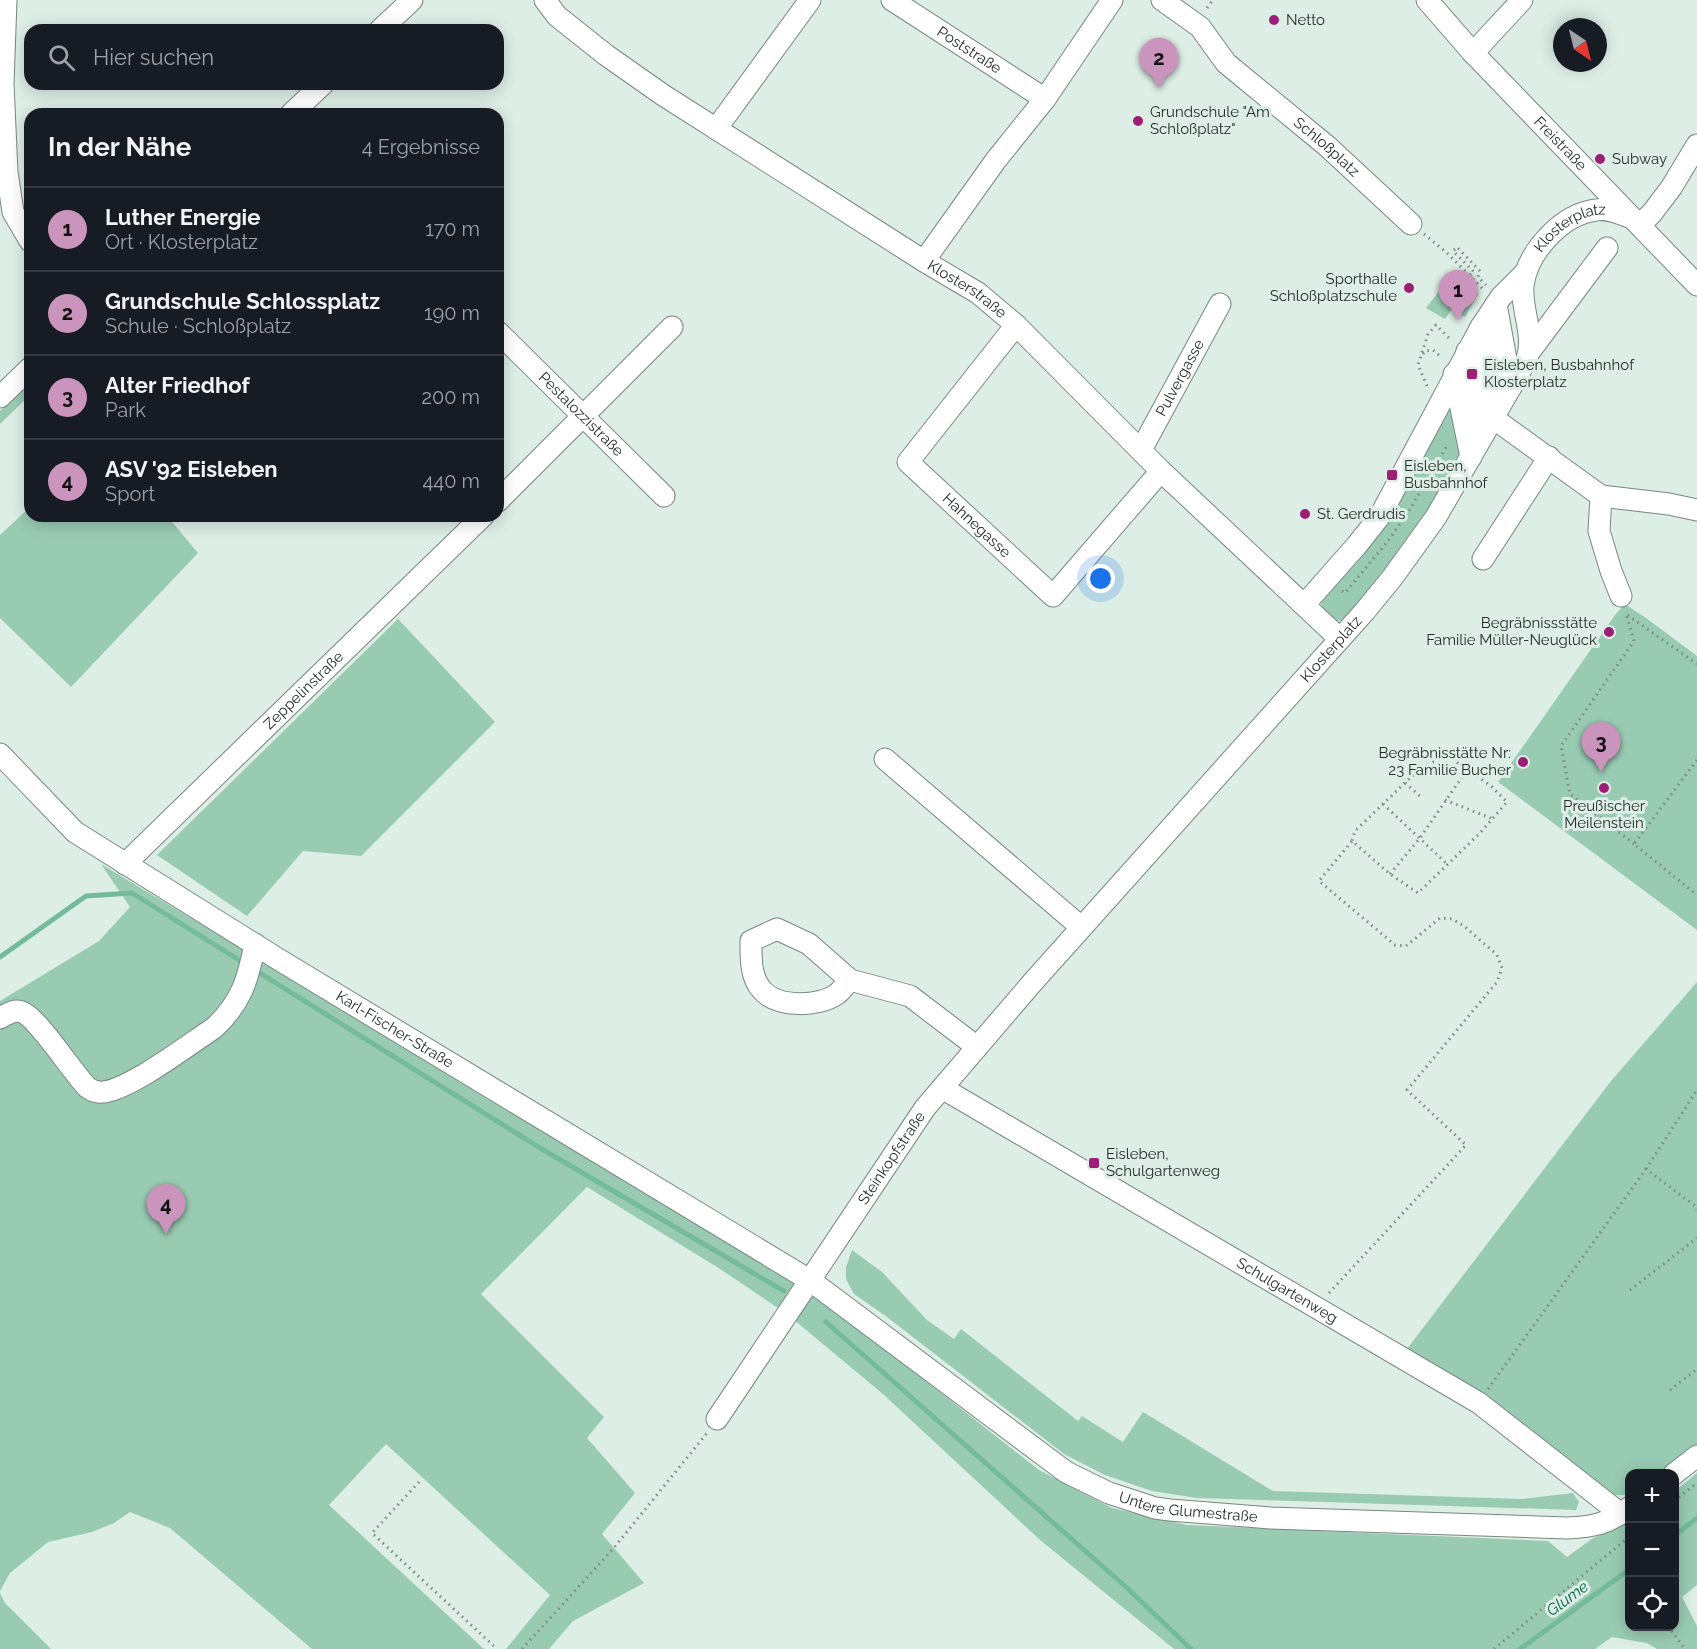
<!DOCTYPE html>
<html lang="de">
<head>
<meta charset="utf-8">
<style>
	:root { --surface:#171b24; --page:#242831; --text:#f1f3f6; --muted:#9ea1a6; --line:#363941; --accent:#cb94bc }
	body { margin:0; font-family:Raleway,sans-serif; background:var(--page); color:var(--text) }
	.controls { position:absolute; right:18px; bottom:18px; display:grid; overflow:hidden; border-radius:12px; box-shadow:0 3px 15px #0003 }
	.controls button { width:54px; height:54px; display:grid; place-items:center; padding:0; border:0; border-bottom:2px solid var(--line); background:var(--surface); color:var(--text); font:30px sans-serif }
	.compass { position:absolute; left:1553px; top:18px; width:54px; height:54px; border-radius:50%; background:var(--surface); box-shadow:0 3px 15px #0003; rotate:145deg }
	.you { position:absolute; left:1101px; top:579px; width:21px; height:21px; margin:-15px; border:4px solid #fff; border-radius:50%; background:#1a73e8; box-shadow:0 0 0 9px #1a73e833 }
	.badge { display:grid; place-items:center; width:39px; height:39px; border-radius:50%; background:var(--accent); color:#111; font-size:20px; font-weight:700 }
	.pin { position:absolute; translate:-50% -50px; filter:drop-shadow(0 2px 3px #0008) }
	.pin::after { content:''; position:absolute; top:32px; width:21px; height:18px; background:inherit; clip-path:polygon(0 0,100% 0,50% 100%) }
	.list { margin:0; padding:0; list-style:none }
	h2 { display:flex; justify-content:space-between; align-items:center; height:78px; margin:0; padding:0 24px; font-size:26px }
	h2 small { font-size:20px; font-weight:400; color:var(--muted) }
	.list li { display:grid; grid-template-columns:39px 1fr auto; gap:18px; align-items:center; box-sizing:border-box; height:84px; padding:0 24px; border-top:2px solid var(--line) }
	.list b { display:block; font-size:22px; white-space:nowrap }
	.list p { margin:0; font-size:20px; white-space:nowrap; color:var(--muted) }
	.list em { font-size:20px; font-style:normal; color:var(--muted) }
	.icon { flex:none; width:33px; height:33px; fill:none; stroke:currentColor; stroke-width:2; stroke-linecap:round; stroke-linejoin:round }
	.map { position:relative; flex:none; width:1697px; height:1649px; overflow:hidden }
	.search { position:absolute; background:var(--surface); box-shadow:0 3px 15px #0003; left:24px; top:24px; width:480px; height:66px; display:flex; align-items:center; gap:15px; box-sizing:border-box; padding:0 21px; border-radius:18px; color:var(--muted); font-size:22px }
	.panel { position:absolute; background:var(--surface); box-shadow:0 3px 15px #0003; left:24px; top:108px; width:480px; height:414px; border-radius:18px }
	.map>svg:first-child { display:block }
</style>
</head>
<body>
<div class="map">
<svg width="1697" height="1649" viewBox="0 0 1697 1649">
	<rect width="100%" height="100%" fill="#ddeee6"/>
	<g fill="#99cbb3">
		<path d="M1455 270 1478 294 1465 317 1452 309 1445 319 1426 308Z"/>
		<path d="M30 383V395L0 424V411Z"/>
		<path d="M1449 401 1463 448 1441 493 1374 588 1345 620 1337 621 1330 618 1323 610 1321 603 1324 596Z"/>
		<path d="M30 507V516H167L198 553 71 687 0 618V535Z"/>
		<path d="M1625 604 1646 618 1697 656V930L1498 782 1615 615Z"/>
		<path d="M398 619 495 722 361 856 303 851 247 916 157 855Z"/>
		<path d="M101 864 820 1298 1039 1470 1112 1508 1187 1525 1548 1541 1567 1557 1593 1538 1629 1523 1630 1626H1674L1675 1491 1697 1473V1585L1682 1597 1697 1626V1649H1657L1647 1643 1612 1637 1595 1649H1174L1040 1540 884 1395 787 1314 717 1267 587 1187 481 1294 604 1417 587 1438 635 1493 602 1534 644 1583 573 1621 549 1649H506L550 1595 386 1444 329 1505 484 1649H312L170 1528 130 1512 114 1523 92 1532 48 1542 10 1573 0 1591V1001L99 941 130 907Z"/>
		<path d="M1697 982V1447L1662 1473 1630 1474 1629 1495H1615L1491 1400 1407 1349 1611 1081Z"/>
		<path d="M852 1250 882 1272 927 1320 954 1339 961 1329 1078 1421 1082 1416 1123 1442 1143 1412 1273 1491 1522 1499 1573 1493 1579 1502 1576 1510 1197 1498 1152 1491 1105 1475 1064 1454 887 1317 854 1294 846 1279V1267Z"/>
		<path d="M0 1593 5 1603 51 1649H0Z"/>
	</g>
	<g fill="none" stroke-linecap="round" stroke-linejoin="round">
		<g stroke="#74bb9b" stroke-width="5">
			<path d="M0 957 86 896 132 893 247 965"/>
			<path d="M255 970 540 1148 784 1291"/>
			<path d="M826 1322 1126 1587 1191 1649"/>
			<path d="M1674 1536 1697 1518"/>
			<path d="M1520 1649 1630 1569"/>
		</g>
		<g stroke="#788880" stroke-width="23">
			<g id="minor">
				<path d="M6 0 3 84 7 172 13 212 30 241"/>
				<path id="s1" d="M545 0 557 16 606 55 663 95 924 261 978 293 1016 325 1161 471 1340 639"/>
				<path id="s2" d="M892 0 1045 99"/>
				<path id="s3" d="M1162 0 1200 27 1226 63 1327 146 1411 224"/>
				<path id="s4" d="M1427 0 1473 53 1697 285"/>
				<path d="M380 30 412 0"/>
				<path d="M1473 53 1522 0"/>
				<path d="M291 114 323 84"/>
				<path d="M716 129 810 0"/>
				<path d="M1640 225 1652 213 1671 188 1697 145"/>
				<path d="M924 261 996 160 1045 99 1112 0"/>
				<path d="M1496 304 1511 387"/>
				<path id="s5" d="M1016 325 908 462 1053 596 1161 471"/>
				<path d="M1481 327 1497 411"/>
				<path id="s6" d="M498 332 664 496"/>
				<path d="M1467 351 1484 434"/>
				<path d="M1530 351 1607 248"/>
				<path d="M1454 374 1471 457"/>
				<path d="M0 397 30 368"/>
				<path d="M1493 418 1601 496 1599 531 1611 571 1621 596"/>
				<path id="s7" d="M1141 450 1220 304"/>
				<path d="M1601 496 1669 504 1697 510"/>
				<path d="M498 501 672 327"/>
				<path d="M1483 559 1549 457"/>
				<path d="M1304 605 1357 545 1380 516 1481 327 1501 297 1525 273"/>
				<path id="s8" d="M0 754 75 832 278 959 811 1281 1066 1472 1109 1493 1155 1508 1170 1510 1271 1518 1567 1528C1593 1527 1608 1524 1630 1507"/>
				<path d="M885 759 1081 927"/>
				<path id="s9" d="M125 864 483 516"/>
				<path d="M850 980C846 984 842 990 837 994 819 1007 777 1008 762 990 750 977 751 957 751 941L777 929 809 944 850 980 910 996 977 1047"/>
				<path d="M0 1018C7 1014 14 1009 22 1012 38 1018 72 1072 87 1087 92 1091 98 1093 104 1092 132 1088 188 1045 214 1028 241 1003 248 980 255 944"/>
				<path id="s10" d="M942 1088 1479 1403 1621 1514"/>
				<path id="s11" d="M717 1419 925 1108 1032 983 1365 611 1392 578 1436 517 1527 359C1535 334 1521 311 1523 286 1527 252 1562 214 1596 210 1609 208 1621 214 1632 218"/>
				<path d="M1674 1474 1697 1456"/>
			</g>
		</g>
		<g stroke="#7e8984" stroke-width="3" stroke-dasharray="1.5 4.5" stroke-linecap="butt">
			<path d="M1207 8 1213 0"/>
			<path d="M1424 234 1446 252 1483 289"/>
			<path d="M1470 275 1474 272 1453 251 1457 247 1480 271 1478 277 1486 285"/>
			<path d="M1423 354 1425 351 1433 350 1442 358"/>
			<path d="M1427 386 1418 365 1428 334 1436 325 1451 340"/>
			<path d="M1342 591 1345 593 1388 541 1409 511 1448 444"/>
			<path d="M1452 759 1491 786 1507 802 1480 833 1418 893 1390 874 1352 841 1355 831 1411 777 1433 762Z"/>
			<path d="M1697 760 1634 844 1697 895"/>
			<path d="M1405 783 1421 797"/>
			<path d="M1445 800 1493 819"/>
			<path d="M1383 804 1447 864"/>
			<path d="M1634 844 1570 794 1561 746 1634 641 1626 614 1697 664"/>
			<path d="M1390 874 1420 838 1467 770"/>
			<path d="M1646 1169 1697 1090"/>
			<path d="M1630 1290 1697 1238"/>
			<path d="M1329 1293 1466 1145 1407 1090 1497 982 1502 968 1497 955 1464 926 1452 919 1440 918 1406 946 1395 945 1319 881 1352 841"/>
			<path d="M1488 1389 1646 1169 1695 1206 1697 1210"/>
			<path d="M1670 1390 1697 1369"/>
			<path d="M419 1482 372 1533 497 1649"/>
			<path d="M1674 1501 1697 1483"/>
			<path d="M1668 1626 1685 1649"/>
			<path d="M522 1649 613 1549 707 1433"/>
			<path d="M1494 1649 1630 1536"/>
		</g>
		<use href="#minor" stroke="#fff" stroke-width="21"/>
	</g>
	<g fill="#9c1f75" stroke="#ddeee6" stroke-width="2">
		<circle cx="1274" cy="20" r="6"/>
		<circle cx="1138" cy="121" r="6"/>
		<circle cx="1600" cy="159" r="6"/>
		<circle cx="1409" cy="288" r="6"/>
		<rect x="1466" y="368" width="12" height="12" rx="3"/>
		<rect x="1386" y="469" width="12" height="12" rx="3"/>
		<circle cx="1305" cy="514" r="6"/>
		<circle cx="1609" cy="632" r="6"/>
		<circle cx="1523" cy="762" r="6"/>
		<circle cx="1604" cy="788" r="6"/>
		<rect x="1088" y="1157" width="12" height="12" rx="3"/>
	</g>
	<g text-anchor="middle" stroke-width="6" stroke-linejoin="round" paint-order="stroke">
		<g font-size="15" fill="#272d2a" stroke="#ddeee6" text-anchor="start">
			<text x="1286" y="25">Netto</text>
			<text x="1150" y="117">Grundschule "Am<tspan x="1150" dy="17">Schloßplatz"</tspan></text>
			<text x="1612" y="164">Subway</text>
			<text x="1397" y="284" text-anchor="end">Sporthalle<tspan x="1397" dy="17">Schloßplatzschule</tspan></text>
			<text x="1484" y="370">Eisleben, Busbahnhof<tspan x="1484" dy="17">Klosterplatz</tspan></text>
			<text x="1404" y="471">Eisleben,<tspan x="1404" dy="17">Busbahnhof</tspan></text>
			<text x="1317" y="519">St. Gerdrudis</text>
			<text x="1597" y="628" text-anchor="end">Begräbnissstätte<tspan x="1597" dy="17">Familie Müller-Neuglück</tspan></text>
			<text x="1511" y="758" text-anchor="end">Begräbnisstätte Nr:<tspan x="1511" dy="17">23 Familie Bucher</tspan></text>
			<text x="1604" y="811" text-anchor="middle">Preußischer<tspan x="1604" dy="17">Meilenstein</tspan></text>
			<text x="1106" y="1159">Eisleben,<tspan x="1106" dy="17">Schulgartenweg</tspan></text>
		</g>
		<g font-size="15" fill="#272d2a" stroke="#ddeee6">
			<text dy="5" stroke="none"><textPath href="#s2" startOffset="92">Poststraße</textPath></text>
			<text dy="5" stroke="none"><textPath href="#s4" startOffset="196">Freistraße</textPath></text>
			<text dy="5" stroke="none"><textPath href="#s3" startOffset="222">Schloßplatz</textPath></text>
			<text dy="5" stroke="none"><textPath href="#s11" startOffset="1492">Klosterplatz</textPath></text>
			<text dy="5" stroke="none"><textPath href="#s1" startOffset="513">Klosterstraße</textPath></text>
			<text dy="5" stroke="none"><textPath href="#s7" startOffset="82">Pulvergasse</textPath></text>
			<text dy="5" stroke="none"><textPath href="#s6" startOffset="117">Pestalozzistraße</textPath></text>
			<text dy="5" stroke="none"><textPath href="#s5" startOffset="268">Hahnegasse</textPath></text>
			<text dy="5" stroke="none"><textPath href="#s11" startOffset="987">Klosterplatz</textPath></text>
			<text dy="5" stroke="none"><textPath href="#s9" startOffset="249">Zeppelinstraße</textPath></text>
			<text dy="5" stroke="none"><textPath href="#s8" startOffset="484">Karl-Fischer-Straße</textPath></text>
			<text dy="5" stroke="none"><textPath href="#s11" startOffset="314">Steinkopfstraße</textPath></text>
			<text dy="5" stroke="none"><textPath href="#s10" startOffset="400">Schulgartenweg</textPath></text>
			<text dy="5" stroke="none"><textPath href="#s8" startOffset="1418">Untere Glumestraße</textPath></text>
		</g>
		<g font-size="16" font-style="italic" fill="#056345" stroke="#ddeee6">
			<text transform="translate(1567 1598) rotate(-36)" y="6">Glume</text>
		</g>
	</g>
</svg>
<div class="controls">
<button>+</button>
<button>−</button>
<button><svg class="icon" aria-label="locate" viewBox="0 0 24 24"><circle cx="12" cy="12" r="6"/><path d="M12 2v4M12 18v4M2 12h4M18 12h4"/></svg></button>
</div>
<svg class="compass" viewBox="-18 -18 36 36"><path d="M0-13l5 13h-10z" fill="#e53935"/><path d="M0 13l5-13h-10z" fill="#9ea1a6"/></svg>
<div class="you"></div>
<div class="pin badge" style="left:1458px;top:320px">1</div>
<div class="pin badge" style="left:1159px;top:88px">2</div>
<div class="pin badge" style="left:1601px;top:772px">3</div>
<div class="pin badge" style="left:166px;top:1234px">4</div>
<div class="search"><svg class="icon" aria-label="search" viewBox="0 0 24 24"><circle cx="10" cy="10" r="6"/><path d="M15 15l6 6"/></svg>Hier suchen</div>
<section class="panel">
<h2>In der Nähe<small>4 Ergebnisse</small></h2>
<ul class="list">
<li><span class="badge">1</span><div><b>Luther Energie</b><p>Ort · Klosterplatz</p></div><em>170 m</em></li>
<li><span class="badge">2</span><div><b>Grundschule Schlossplatz</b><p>Schule · Schloßplatz</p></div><em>190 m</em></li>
<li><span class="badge">3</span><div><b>Alter Friedhof</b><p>Park</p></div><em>200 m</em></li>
<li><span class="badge">4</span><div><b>ASV '92 Eisleben</b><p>Sport</p></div><em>440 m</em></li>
</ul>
</section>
</div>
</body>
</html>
